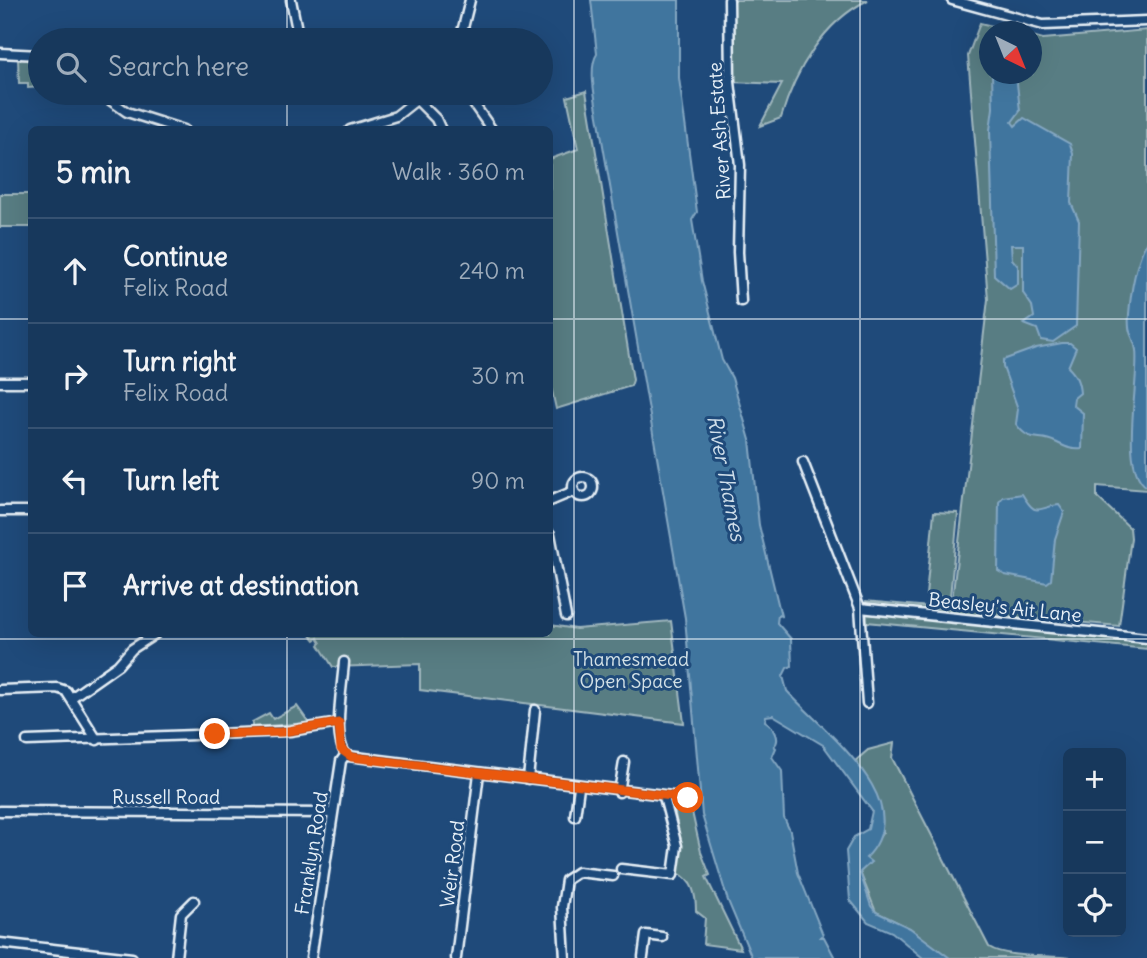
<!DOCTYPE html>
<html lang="en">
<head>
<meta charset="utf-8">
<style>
	:root { --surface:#17385c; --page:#203f62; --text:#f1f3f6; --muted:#9eacbb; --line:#365272 }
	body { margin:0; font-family:Delius,sans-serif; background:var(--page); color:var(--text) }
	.controls { position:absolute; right:21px; bottom:21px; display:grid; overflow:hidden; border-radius:10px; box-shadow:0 7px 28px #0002 }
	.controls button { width:63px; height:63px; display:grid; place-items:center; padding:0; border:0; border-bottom:2px solid var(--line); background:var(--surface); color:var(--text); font:35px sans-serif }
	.compass { position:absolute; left:979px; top:21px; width:63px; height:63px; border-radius:50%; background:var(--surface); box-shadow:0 7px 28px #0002; rotate:137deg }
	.stop { position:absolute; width:21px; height:21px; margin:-16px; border:5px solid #ea580c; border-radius:50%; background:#fff }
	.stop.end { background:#ea580c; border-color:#fff; box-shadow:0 2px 7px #0008 }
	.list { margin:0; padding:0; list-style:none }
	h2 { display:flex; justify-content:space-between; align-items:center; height:91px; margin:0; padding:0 28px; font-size:30px }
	h2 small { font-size:23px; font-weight:400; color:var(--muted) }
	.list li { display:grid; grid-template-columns:46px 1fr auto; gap:21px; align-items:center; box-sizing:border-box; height:105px; padding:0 28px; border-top:2px solid var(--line) }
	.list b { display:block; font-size:26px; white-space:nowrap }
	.list p { margin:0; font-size:23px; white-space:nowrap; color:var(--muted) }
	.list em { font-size:23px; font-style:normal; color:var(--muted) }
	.icon { flex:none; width:38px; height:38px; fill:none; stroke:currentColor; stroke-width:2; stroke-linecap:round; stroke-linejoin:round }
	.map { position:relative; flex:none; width:1147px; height:958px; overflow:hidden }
	.search { position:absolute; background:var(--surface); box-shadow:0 7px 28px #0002; left:28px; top:28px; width:525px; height:77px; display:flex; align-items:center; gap:18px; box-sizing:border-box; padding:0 24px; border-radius:38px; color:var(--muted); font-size:26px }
	.panel { position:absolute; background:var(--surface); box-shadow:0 7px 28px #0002; left:28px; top:126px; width:525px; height:511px; border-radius:10px }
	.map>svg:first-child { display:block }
</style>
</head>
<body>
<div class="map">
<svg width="1147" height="958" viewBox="0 0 1147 958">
	<rect width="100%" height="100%" fill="#1f4a7a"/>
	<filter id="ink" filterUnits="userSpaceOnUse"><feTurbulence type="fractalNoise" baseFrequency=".0143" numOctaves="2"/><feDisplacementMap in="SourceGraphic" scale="14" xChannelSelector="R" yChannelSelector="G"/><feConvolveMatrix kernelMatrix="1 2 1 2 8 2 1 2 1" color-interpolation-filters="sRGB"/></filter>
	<g filter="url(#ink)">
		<g fill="#587d83" stroke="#a0b7be" stroke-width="2">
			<path d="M729 0H868C823 22 795 71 781 118L760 126 782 84 730 82Z"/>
			<path d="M980 23 1013 31 990 32V74H1032V36L1043 39 1147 30V490L1097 486V497L1130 528 1131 538 1119 626 976 613 1147 637V649L867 622 866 601 951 609 988 299 968 56Z"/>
			<path d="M18 59 40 62V87L28 88V83H19Z"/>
			<path d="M586 91 633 380 631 386 556 409 550 382V159L578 149 567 97Z"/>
			<rect x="0" y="194" width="31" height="33"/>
			<path d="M934 512 958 513 950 597 926 595Z"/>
			<path d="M671 621 684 723 420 690V664L333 667 319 645 321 643 318 638 315 640 310 634H550V625L576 629Z"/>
			<path d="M297 706 309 723 252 727V722L269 713 273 719Z"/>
			<path d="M894 743 892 758 989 947C1006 958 1047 955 1071 958H948L910 928 876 912 860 872 870 862 865 859 883 832 854 762 868 750Z"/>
			<path d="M673 803H690L701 852 710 875 706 877 741 949 703 944 705 918 696 911C696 894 693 881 678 873L681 845Z"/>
		</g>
		<g fill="#41759e" stroke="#84a7c2" stroke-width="2">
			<path d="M591 0H679V78L697 212 692 220 702 281 722 360 732 378 750 440 759 525 781 616 778 615 777 623 791 639 792 666 787 668 783 676 787 691C823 731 922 802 866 858L871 862 860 872 871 906 876 912 910 928 950 958H923L892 932 868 922 850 900 846 851 854 837 868 829 872 811 823 745 773 715 766 716 765 721C773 726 782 739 774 746L776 748 772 757 782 771 784 818 790 831 798 873 823 935 821 937H824L835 958H752L728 901 702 815 685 618 601 134C599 114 586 70 597 54Z"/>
			<path d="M992 74H1016L1020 111 1012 122 1015 126 1024 118 1070 144 1073 154 1071 203 1079 221 1076 326 1053 342 1041 340 1037 329 1024 324 1034 317 1032 306 1023 293V245H1011L1012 259 1018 266V284L1010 289 994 275 990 130 993 108Z"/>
			<path d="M1147 241V487C1118 469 1140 381 1136 350 1134 335 1127 337 1129 314 1131 289 1135 264 1147 241Z"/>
			<path d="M1062 343H1070L1076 348 1068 367C1076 375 1079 381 1080 393L1074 398 1073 405 1083 413 1082 449C1070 450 1066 447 1055 442 1039 434 1030 444 1016 424L1018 409 1003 367V360L1036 348Z"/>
			<path d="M1022 494C1037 519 1037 507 1059 505L1064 512 1055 539 1051 580 1047 583 1005 575 998 571 999 502 1003 497Z"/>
		</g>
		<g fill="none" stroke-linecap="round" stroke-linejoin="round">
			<g stroke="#e8f1f8" stroke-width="13">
				<g id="street">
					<path d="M291 0 299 40"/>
					<path d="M729 0 730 82 740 165 738 252 741 301"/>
					<path d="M952 0 1043 25 1147 21"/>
					<path d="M460 40 470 0"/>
					<path d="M0 53 40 55"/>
					<path d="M100 93 127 112 184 130"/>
					<path d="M466 93 492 130"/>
					<path d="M417 100 436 119 441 130"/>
					<path d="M350 130 396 116 425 93"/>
					<path d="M0 382H32"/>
					<path d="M803 462 860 608 867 703"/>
					<circle cx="583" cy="487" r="10"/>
					<path d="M550 501 574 491"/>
					<path d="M0 511H32"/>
					<path d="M550 534 566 616"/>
					<path d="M860 608 1147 638"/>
					<path d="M344 662C343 683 331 743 348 756L688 798"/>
					<path d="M0 690 57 688 66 691 97 740"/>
					<path d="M71 698 118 665 132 649 155 634"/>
					<path d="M215 734 290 731 339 723"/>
					<path d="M27 741 195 735"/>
					<path d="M528 779 535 710"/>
					<path d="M619 792 624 762"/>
					<path d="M0 811 332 813"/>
					<path d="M575 816 579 787"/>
					<path d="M621 869 673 875 677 846 664 797"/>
					<path d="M0 943 132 958"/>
					<path d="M643 957 646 935 662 937"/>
					<path d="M176 958 181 914 194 901"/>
					<path d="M311 958 341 761 346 754"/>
					<path d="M456 958 479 773"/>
					<path d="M565 958 562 907 566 880 578 872 613 876"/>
				</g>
			</g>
			<use href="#street" stroke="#1f4a7a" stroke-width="8"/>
		</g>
	</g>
	<g fill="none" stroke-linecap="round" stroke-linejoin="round" filter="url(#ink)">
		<path stroke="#ea580c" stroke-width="9" d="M215 734 282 732 339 723 341 749 352 757 688 798"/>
	</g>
	<path fill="none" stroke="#e8f1f8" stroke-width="2" stroke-opacity="0.55" d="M287 0V40M574 0V958M860 0V958M287 93V130M0 319H32M550 319H1147M287 634V958M0 639H1147"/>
	<g text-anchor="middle" stroke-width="6" stroke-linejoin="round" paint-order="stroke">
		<g font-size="19" fill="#e8f1f8" stroke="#1f4a7a">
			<text transform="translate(719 131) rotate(-94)" y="7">River Ash Estate</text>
			<text transform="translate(1005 607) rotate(6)" y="7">Beasley's Ait Lane</text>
			<text x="166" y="804">Russell Road</text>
			<text transform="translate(311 853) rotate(-81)" y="7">Franklyn Road</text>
			<text transform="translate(452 864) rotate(-83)" y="7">Weir Road</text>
		</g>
		<g font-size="19" fill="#d2e0e6" stroke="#1f4a7a">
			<text x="631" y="666">Thamesmead<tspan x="631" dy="22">Open Space</tspan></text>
		</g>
		<g font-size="21" font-style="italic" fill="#cfdeea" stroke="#1f4a7a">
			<text transform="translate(726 478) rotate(79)" y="7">River Thames</text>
		</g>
	</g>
</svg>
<div class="controls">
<button>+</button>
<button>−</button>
<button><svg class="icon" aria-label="locate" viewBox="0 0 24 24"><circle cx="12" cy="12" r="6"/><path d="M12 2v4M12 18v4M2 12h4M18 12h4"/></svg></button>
</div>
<svg class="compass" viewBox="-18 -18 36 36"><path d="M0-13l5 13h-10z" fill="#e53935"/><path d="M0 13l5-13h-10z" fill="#9eacbb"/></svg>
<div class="stop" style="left:688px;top:798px"></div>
<div class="stop end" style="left:215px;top:734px"></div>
<div class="search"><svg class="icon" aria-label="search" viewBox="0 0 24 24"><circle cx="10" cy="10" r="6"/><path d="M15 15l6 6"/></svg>Search here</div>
<section class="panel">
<h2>5 min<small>Walk · 360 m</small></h2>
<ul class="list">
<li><svg class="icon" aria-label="ahead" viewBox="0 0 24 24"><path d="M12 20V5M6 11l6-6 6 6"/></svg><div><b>Continue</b><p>Felix Road</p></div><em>240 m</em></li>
<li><svg class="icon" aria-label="right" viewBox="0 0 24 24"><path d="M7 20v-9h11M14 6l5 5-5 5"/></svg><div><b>Turn right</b><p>Felix Road</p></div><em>30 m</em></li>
<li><svg class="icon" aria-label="left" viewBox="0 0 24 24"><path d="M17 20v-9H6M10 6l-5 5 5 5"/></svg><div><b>Turn left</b></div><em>90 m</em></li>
<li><svg class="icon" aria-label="arrive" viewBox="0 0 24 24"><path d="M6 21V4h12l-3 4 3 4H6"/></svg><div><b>Arrive at destination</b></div></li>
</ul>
</section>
</div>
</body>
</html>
